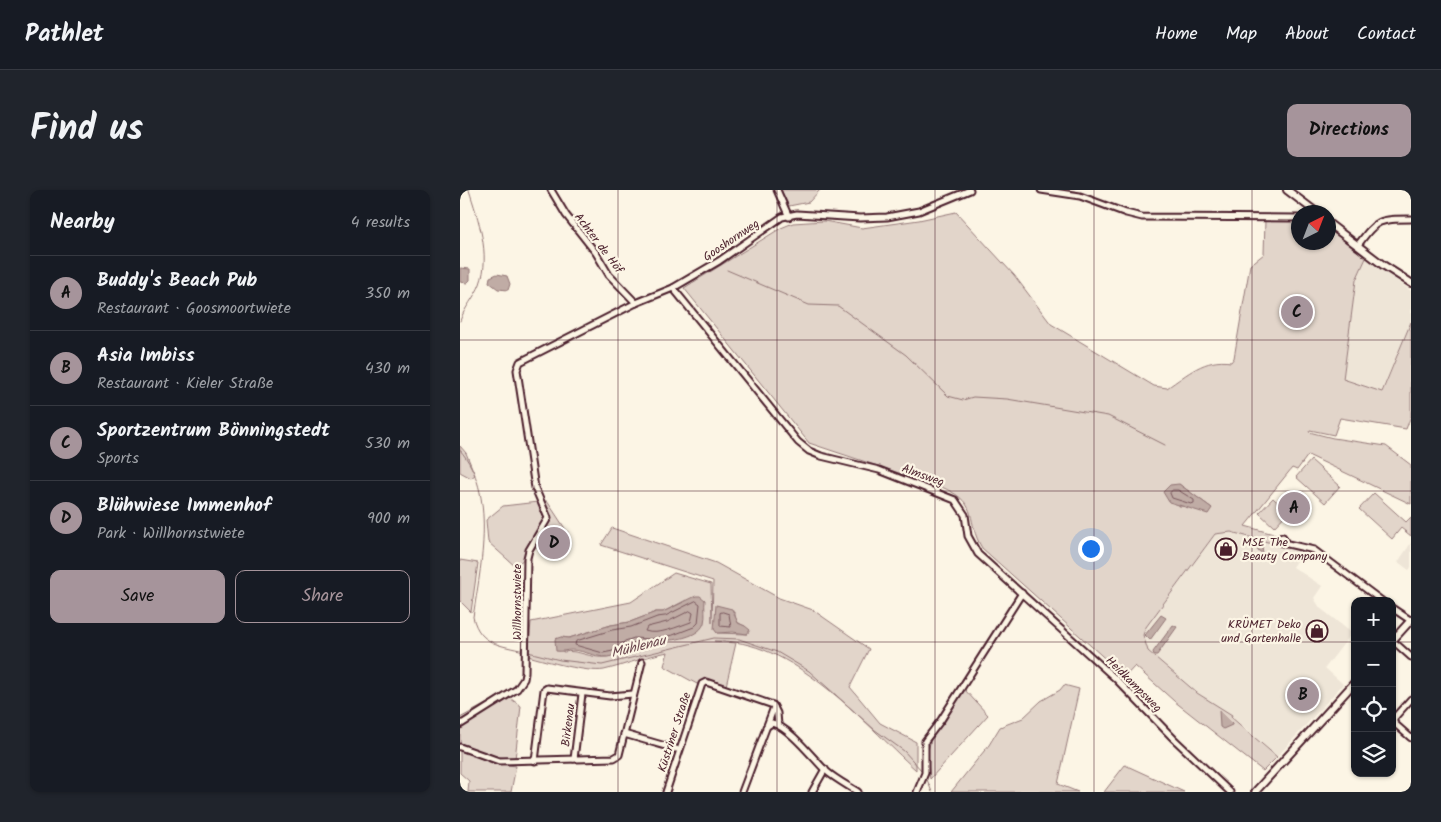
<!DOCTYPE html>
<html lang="en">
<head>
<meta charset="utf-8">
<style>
	:root { --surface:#171b24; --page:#20242c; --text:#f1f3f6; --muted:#9ea1a6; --line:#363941; --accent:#a6949b }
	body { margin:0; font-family:Kalam,sans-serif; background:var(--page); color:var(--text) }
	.controls { position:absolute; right:15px; bottom:15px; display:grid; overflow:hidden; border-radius:10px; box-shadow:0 1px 4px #0004 }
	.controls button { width:45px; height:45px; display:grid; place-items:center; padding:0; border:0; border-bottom:1px solid var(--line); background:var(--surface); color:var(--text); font:25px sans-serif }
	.compass { position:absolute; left:831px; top:15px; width:45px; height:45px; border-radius:50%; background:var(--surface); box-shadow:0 1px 4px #0004; rotate:42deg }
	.you { position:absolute; left:630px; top:358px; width:18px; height:18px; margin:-12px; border:4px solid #fff; border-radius:50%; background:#1a73e8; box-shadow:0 0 0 8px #1a73e833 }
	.badge { display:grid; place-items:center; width:32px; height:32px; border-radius:50%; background:var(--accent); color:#111; font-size:16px; font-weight:700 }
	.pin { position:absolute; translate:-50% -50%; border:2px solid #fff; box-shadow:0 1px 5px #0006 }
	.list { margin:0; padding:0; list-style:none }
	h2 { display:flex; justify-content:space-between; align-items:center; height:65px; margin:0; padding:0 20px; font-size:21px }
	h2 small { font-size:16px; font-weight:400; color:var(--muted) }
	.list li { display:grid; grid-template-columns:32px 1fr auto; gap:15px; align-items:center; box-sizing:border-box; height:75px; padding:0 20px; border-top:1px solid var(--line) }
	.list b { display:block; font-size:19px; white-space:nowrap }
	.list p { margin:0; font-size:16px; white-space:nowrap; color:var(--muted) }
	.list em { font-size:16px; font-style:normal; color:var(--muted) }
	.actions { display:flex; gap:10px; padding:15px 20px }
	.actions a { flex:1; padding:11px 0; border:1px solid var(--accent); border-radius:10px; text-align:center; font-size:18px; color:var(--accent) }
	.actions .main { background:var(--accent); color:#111 }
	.icon { flex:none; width:28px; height:28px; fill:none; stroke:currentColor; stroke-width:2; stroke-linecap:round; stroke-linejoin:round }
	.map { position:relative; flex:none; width:951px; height:602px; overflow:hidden; border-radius:10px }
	header { display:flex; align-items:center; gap:30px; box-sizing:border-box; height:70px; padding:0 25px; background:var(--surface); border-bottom:1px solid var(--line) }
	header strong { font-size:24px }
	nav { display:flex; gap:28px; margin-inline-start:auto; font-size:18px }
	.intro { display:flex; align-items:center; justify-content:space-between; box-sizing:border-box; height:120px; padding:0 30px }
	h1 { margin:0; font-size:35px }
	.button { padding:12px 22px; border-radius:10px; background:var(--accent); color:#111; font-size:18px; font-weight:700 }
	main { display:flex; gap:30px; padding:0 30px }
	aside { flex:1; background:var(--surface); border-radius:10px; box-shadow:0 1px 4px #0004 }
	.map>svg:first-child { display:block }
</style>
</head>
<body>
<header>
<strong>Pathlet</strong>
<nav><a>Home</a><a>Map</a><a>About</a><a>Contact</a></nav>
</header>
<div class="intro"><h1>Find us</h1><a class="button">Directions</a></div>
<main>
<aside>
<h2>Nearby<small>4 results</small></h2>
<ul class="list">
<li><span class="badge">A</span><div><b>Buddy's Beach Pub</b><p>Restaurant · Goosmoortwiete</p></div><em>350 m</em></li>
<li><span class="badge">B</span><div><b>Asia Imbiss</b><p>Restaurant · Kieler Straße</p></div><em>430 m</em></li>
<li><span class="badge">C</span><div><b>Sportzentrum Bönningstedt</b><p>Sports</p></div><em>530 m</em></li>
<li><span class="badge">D</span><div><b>Blühwiese Immenhof</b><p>Park · Willhornstwiete</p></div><em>900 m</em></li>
</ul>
<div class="actions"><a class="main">Save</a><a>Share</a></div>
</aside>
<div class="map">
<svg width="951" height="602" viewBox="0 0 951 602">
	<rect width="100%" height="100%" fill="#fcf5e5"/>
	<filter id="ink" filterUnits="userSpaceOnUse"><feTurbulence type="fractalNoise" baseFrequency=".02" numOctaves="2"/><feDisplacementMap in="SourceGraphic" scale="10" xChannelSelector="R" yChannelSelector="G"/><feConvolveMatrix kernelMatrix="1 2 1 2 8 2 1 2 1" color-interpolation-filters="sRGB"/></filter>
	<g filter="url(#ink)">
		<g fill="#eee5d7">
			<path d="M906 68 951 101V132L921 202 883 189 896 90Z"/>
			<path d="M771 342 843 362 833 377 862 396 854 408 860 418 892 443 865 478 883 494 817 567 783 536 737 503 688 461 684 452 683 445 686 437 755 344Z"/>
			<path d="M951 353V377L949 380 938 372Z"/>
		</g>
		<g fill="#e2d5ca" stroke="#967a7a" fill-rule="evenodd">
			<path d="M321 0H360L349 12 329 16Z"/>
			<path d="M496 22 554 85 591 134 694 196 707 198C728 184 744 168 771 172L774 168 790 75 804 64 805 30 838 29V52H868L869 39 906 68 896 90 883 189 922 202 951 132V226L946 239 880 228 874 245 850 240 849 242 873 248 926 256 951 275V314L848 265 837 280 832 278 785 336 817 345 815 354 771 342 755 344 686 437 683 445 688 461 737 503 772 525 771 527 817 567 803 581 714 511 675 476 661 491 648 479 651 474 522 358C505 330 521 315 484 298L349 253 224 98 321 38 333 33 364 31 402 38 459 30ZM719 294 752 318 719 316Z"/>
			<path d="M0 256 6 263 15 285 11 288 0 282Z"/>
			<path d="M851 270 880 296 865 313 836 287Z"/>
			<path d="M914 303 946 332 951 327V346L941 338 932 349 899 319Z"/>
			<path d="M813 308 828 322 814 337 799 323Z"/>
			<path d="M87 311 108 343 76 355 56 377 28 352 26 330 43 316Z"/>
			<path d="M152 338 256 373 319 408 353 420 409 459 390 497 420 533 456 552V580C403 532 331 447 254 451L276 453 266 496 244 489 237 494 204 476 208 462C186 466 166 475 144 480 128 483 86 471 68 466L71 432 171 412 214 383 251 394 252 433 253 391 141 355ZM226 410 190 454C162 452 166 465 146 467 131 469 118 459 103 462L101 447 109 448 151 435 170 432 196 422H203ZM275 422C275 430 277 433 285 436L287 444 257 443Z"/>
			<path d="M0 370 18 373 11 422 0 411Z"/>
			<path d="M604 495 619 499 598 594 618 602H491L529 555 540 537 563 528 581 511 600 500Z"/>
			<path d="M504 499 528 525 470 589 467 564 471 550Z"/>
			<path d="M44 504 61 516 55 569 32 566 0 553V528Z"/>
			<path d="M0 560 32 573 56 576 51 602H8L9 591 0 583Z"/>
			<path d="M665 575 724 602H644Z"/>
		</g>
		<g fill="#c0aca5" stroke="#917474">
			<path d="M0 78 10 79V90L7 93 0 92Z"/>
			<path d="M37 84 47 86 50 94 48 100 38 99 29 92 30 87Z"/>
			<path d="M719 294 752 318 748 324 709 312 703 302 710 295Z"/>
			<path d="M790 350 802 355 803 364 786 351Z"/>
			<path d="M236 406H240L245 410C244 417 246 426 244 433 238 453 191 451 176 453 166 454 162 463 153 466 138 470 126 460 111 460 106 460 102 462 96 461L95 449 101 447 109 448 151 435 170 432 196 422H203Z"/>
			<path d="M256 415 272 419 278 433 285 436 290 440 287 444 273 442 257 443 254 439Z"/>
			<path d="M701 425 706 428 690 450 685 445Z"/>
			<path d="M713 435 717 437 697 465H694L693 462Z"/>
			<path d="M759 520 772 533V535L763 539 760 537Z"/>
		</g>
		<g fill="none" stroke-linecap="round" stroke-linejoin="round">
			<g stroke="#79575c" stroke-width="1">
				<path d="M713 300H718L734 310V313L731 314 712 308 710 303Z"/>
				<path d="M236 411 240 414 238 433 234 437 213 445 190 449 174 448 165 451 153 461 143 463 115 455 116 451 152 440 171 437 197 427 205 426Z"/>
				<path d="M230 421 233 423 231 432C219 436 198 446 185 441L187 437 207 432Z"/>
				<path d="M263 422 269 424 271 437 260 436V423Z"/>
			</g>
			<g stroke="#917474" stroke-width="1">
				<path d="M267 80 349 115 378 116 446 165 488 206 503 210 513 207 547 209 648 226 705 255"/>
				<path d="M0 131C4 118 15 107 20 94 31 64 18 29 9 0"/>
				<path d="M0 260C37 303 21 375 13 427 20 455 40 455 64 461"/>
				<path d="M68 462 100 470 142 475 254 448 279 449 317 462 349 481 415 540 444 561 462 581"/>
				<path d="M466 587 472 602"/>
			</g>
			<g stroke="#4a1f2b" stroke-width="9">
				<g id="minor">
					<path d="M91 0 106 25 136 63 149 85 176 113"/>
					<path d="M317 0 329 27"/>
					<path d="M581 0 620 6 666 23 682 27 838 28"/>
					<path d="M898 55C917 29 919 29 951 29"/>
					<path d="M213 98 338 252 349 261 361 266 419 280 495 310 505 325 508 346 518 364 657 490 714 549 770 602"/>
					<path d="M826 354 823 347 819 348V352L854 360 922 411"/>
					<path d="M932 418 950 430"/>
					<path d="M932 450 951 467"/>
					<path d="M951 509 934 528V533L951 548"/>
					<path d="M0 535 57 499 64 489 65 483 67 368 69 360 88 328 75 298 57 180 60 172 176 113 213 98 259 71 322 27 337 24 400 28 427 27 459 21 510 0"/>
					<path d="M306 537 312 533C329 537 352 567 365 580 375 589 387 595 398 602"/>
					<path d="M164 544 216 559"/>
					<path d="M0 557 39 571 154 568 159 565 182 472"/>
					<path d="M114 569 122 504"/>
					<path d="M75 571 84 500 87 498 150 506 173 504"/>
					<path d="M206 602 242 494 246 492 313 515 317 523 318 535"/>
					<path d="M282 602 314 517"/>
					<path d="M352 602 365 579"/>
					<path d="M457 602 465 583V551L481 530 562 403"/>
				</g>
			</g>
			<g stroke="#4a1f2b" stroke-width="10">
				<g id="major">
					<path d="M827 0 856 22"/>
					<path d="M868 33 923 75 951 93"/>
					<path d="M932 451 951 430"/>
					<path d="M795 602 895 492"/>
				</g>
			</g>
			<use href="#minor" stroke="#fcf5e5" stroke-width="5"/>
			<use href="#major" stroke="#fcf5e5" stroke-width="6"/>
		</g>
	</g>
	<path fill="none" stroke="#4a1f2b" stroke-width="1" stroke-opacity="0.55" d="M158 0V602M317 0V602M475 0V602M634 0V602M792 0V602M0 150H951M0 301H951M0 452H895M932 452H951"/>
	<defs>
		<g id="shop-ring" transform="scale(1.125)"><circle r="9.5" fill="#fcf5e5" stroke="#4a1f2b" stroke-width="1.5"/><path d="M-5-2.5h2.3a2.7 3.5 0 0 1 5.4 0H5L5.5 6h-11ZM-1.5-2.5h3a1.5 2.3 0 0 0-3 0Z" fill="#4a1f2b"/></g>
	</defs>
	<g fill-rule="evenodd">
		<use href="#shop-ring" x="766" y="359"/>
		<use href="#shop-ring" x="857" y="441"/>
	</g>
	<g text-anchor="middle" stroke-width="4.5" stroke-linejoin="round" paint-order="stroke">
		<g font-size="12" fill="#4a1f2b" stroke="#fcf5e5">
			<text transform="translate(271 50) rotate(-34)" y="4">Gooshornweg</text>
			<text transform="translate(139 53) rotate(53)" y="4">Achter de Höf</text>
			<text transform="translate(463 285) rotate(20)" y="4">Almsweg</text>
			<text transform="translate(57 412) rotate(-90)" y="4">Willhornstwiete</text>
			<text transform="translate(674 494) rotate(45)" y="4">Heidkampsweg</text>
			<text transform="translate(108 535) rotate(-83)" y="4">Birkenau</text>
			<text transform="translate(214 542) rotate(-72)" y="4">Küstriner Straße</text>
		</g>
		<g font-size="12" fill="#4a1f2b" stroke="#fcf5e5" text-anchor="start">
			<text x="782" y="356">MSE The<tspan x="782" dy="14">Beauty Company</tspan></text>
			<text x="841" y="438" text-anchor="end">KRÜMET Deko<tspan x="841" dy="14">und Gartenhalle</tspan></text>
		</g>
		<g font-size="14" font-style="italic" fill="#6d4950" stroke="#fcf5e5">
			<text transform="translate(178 456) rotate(-14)" y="5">Mühlenau</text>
		</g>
	</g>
</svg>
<div class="controls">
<button>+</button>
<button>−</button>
<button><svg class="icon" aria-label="locate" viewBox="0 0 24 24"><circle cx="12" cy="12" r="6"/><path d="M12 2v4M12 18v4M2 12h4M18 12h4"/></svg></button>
<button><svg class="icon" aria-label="layers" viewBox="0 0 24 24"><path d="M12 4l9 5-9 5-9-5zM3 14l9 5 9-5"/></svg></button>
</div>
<svg class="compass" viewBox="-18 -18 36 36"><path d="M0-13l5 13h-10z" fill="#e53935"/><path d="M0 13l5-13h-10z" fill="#9ea1a6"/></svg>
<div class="you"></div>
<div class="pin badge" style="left:834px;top:318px">A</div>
<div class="pin badge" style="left:843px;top:505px">B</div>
<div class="pin badge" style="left:837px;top:122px">C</div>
<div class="pin badge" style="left:94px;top:353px">D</div>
</div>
</main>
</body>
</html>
